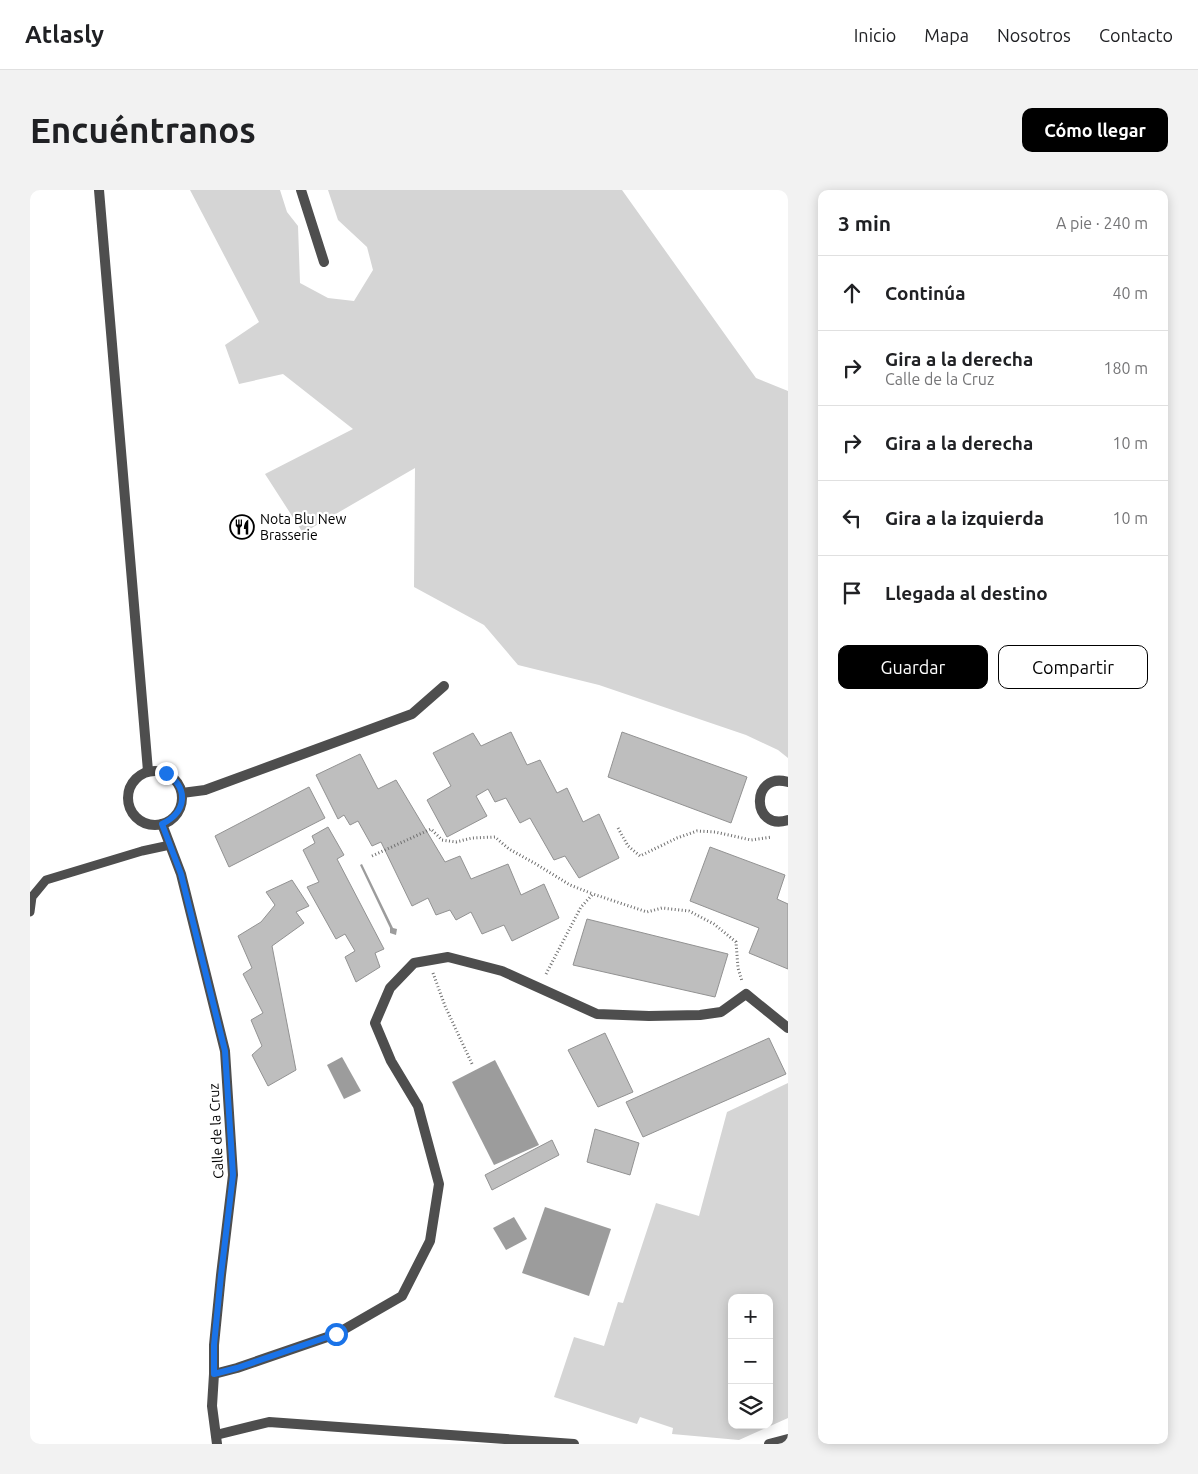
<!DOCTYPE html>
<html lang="es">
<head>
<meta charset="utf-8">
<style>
	:root { --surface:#fff; --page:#f2f2f2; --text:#202124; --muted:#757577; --line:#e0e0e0; --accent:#000 }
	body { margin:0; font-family:Ubuntu,sans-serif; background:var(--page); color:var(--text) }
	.controls { position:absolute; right:15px; bottom:15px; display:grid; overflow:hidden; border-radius:10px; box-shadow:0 2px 12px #0003 }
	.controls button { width:45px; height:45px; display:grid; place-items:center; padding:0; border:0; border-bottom:1px solid var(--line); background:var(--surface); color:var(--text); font:25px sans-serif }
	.stop { position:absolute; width:15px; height:15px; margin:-11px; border:4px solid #1a73e8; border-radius:50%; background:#fff }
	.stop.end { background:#1a73e8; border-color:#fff; box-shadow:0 1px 5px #0008 }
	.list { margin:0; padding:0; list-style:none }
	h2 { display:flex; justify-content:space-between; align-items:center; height:65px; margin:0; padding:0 20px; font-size:21px }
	h2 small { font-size:16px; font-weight:400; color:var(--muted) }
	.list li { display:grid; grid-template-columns:32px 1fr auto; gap:15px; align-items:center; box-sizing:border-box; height:75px; padding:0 20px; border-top:1px solid var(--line) }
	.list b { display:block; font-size:19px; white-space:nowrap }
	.list p { margin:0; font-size:16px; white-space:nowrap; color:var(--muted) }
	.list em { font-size:16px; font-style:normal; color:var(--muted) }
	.actions { display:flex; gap:10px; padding:15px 20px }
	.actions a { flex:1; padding:11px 0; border:1px solid var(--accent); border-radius:10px; text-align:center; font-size:18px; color:var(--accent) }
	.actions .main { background:var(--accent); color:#fff }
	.icon { flex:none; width:28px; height:28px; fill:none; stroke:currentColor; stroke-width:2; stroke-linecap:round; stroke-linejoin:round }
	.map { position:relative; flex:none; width:758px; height:1254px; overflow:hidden; border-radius:10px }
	header { display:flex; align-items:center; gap:30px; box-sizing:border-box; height:70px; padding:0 25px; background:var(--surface); border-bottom:1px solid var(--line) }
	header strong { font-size:24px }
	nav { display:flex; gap:28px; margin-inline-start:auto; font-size:18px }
	.intro { display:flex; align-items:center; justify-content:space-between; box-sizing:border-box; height:120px; padding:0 30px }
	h1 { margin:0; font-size:35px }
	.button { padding:12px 22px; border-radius:10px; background:var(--accent); color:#fff; font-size:18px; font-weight:700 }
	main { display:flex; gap:30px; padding:0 30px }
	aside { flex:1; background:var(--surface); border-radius:10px; box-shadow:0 2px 12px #0003 }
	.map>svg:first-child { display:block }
</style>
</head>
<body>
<header>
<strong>Atlasly</strong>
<nav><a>Inicio</a><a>Mapa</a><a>Nosotros</a><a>Contacto</a></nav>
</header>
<div class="intro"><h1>Encuéntranos</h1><a class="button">Cómo llegar</a></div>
<main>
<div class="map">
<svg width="758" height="1254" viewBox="0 0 758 1254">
	<rect width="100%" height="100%" fill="#fff"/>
	<g fill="#d5d5d5" fill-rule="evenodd">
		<path d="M160 0H250L257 22 268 36 270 93 298 108 324 111 343 80 337 57 308 30 298 0H592L726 188 758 201V568L748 560 716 545 569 495 488 475 454 435 384 397 385 278 273 343 235 284 323 239 253 184 209 194 195 155 229 132Z"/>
		<path d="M758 893V1228L709 1250 642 1244 643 1238 610 1227 607 1234 524 1207 544 1147 574 1156 588 1112 593 1113 626 1013 669 1026 697 922ZM702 1108H739V1235H702Z"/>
	</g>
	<g fill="#9c9c9c">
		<path d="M332 674 363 738 367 739 366 745 360 743V738L330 675Z"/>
		<path d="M312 867 331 901 314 909 297 875Z"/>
		<path d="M465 870 509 955 464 975 422 892Z"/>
		<path d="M515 1017 581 1039 559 1106 492 1083Z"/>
		<path d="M484 1027 497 1049 476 1060 463 1038Z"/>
	</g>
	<g fill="#bebebe" stroke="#929292">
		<path d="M481 542 497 575 510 570 527 603 537 598 553 632 569 624 589 668 549 688 535 666 524 670 500 628 490 633 476 608 465 612 458 599 446 606 457 626 417 647 397 610 421 596 403 563 443 543 451 556Z"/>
		<path d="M592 542 717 587 701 633 578 587Z"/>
		<path d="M330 564 348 599 366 590 415 672 430 666 441 689 478 674 491 705 514 694 529 728 482 751 474 735 452 744 441 722 426 730 420 720 406 725 398 708 382 716 351 652 342 656 328 631 320 635 314 625 308 629 286 585Z"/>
		<path d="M279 597 295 628 199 677 185 646Z"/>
		<path d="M298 637 314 665 307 669 354 759 345 763 350 777 326 792 315 767 325 761 315 744 306 749 277 697 289 692 273 660 285 653 282 646Z"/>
		<path d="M680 657 755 685 747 709 758 714V779L719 763 729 738 660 711Z"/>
		<path d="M262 690 279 716 266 722 274 733 242 756 266 880 238 896 222 865 232 856 221 830 233 823 213 784 222 778 208 746 231 732 245 715 236 702Z"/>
		<path d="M557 729 698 764 685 807 543 775Z"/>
		<path d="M575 843 603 902 568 917 538 860Z"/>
		<path d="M739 848 756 884 613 947 596 912Z"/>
		<path d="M565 939 609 953 600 985 557 972Z"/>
		<path d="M522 950 529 965 462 1000 455 985Z"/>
	</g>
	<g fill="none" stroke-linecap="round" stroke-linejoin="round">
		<g stroke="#707070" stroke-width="3" stroke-dasharray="1 2.5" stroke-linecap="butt">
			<path d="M588 638 598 656 610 666 647 648 667 641 685 642 721 650 742 647"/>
			<path d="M342 666 401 639 412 650 426 652 442 648 465 647 479 659 506 674 540 695 563 704"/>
			<path d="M403 783 415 816 443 876"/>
			<path d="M516 784 551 717 563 704 617 722 632 718 659 721 684 734 706 752 708 778 712 791"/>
		</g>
		<path stroke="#4e4e4e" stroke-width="9" d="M0 722 2 707 16 690 112 661 140 655"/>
		<g stroke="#4e4e4e" stroke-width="10">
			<path d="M271 0 294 72"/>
			<path d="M758 592C720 581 721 642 758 630"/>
			<path d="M152 603 175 600 382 524 414 496"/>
			<path d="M184 1184 207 1178 306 1144 372 1106 400 1051 409 994 388 916 361 871 345 833 360 798 384 773 418 767 472 781 567 824 619 826 670 825 691 822 716 804 758 838"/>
			<path d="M186 1245 239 1232 544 1254"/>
			<path d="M739 1254 758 1249"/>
		</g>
		<g stroke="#4e4e4e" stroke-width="10">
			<path d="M69 0 118 581"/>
			<circle cx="125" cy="608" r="27"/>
			<path d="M132 634 151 684 195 861 203 985 191 1085 184 1155V1184L182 1216 187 1254"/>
		</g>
	</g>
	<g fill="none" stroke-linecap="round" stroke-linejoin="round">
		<path stroke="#1a73e8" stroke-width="6" d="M136 583C159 598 157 622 132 634L151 684 195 861 203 985 191 1085 184 1155V1184L207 1178 306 1144"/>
	</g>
	<defs>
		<g id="restaurant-ring" transform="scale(1.25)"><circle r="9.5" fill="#fff" stroke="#000" stroke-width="1.5"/><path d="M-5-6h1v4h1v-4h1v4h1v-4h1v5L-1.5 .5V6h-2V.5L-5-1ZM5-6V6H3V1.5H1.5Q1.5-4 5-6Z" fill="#000"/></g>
	</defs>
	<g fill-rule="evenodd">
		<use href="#restaurant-ring" x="212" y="337"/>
	</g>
	<g text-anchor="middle" stroke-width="4.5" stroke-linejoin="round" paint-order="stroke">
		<g font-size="14" fill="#000" stroke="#fff" text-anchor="start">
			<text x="230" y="334">Nota Blu New<tspan x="230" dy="16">Brasserie</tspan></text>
		</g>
		<g font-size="14" fill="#000" stroke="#fff">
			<text transform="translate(186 941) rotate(-93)" y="5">Calle de la Cruz</text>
		</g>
	</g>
</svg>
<div class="controls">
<button>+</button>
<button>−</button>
<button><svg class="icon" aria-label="layers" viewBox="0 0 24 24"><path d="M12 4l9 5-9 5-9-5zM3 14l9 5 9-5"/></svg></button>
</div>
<div class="stop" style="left:306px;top:1144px"></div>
<div class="stop end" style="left:136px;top:583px"></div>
</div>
<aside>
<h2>3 min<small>A pie · 240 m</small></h2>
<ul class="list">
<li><svg class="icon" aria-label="ahead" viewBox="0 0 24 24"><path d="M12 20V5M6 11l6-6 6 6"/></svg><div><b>Continúa</b></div><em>40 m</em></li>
<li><svg class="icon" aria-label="right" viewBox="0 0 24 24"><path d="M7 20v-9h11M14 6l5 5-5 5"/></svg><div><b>Gira a la derecha</b><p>Calle de la Cruz</p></div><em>180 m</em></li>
<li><svg class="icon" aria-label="right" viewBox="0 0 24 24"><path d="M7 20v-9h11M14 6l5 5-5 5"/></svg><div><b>Gira a la derecha</b></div><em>10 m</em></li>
<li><svg class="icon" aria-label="left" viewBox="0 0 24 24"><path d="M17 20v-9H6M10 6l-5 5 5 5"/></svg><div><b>Gira a la izquierda</b></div><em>10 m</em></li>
<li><svg class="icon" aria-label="arrive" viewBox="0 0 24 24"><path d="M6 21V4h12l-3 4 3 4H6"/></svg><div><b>Llegada al destino</b></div></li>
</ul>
<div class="actions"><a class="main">Guardar</a><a>Compartir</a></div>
</aside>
</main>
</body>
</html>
